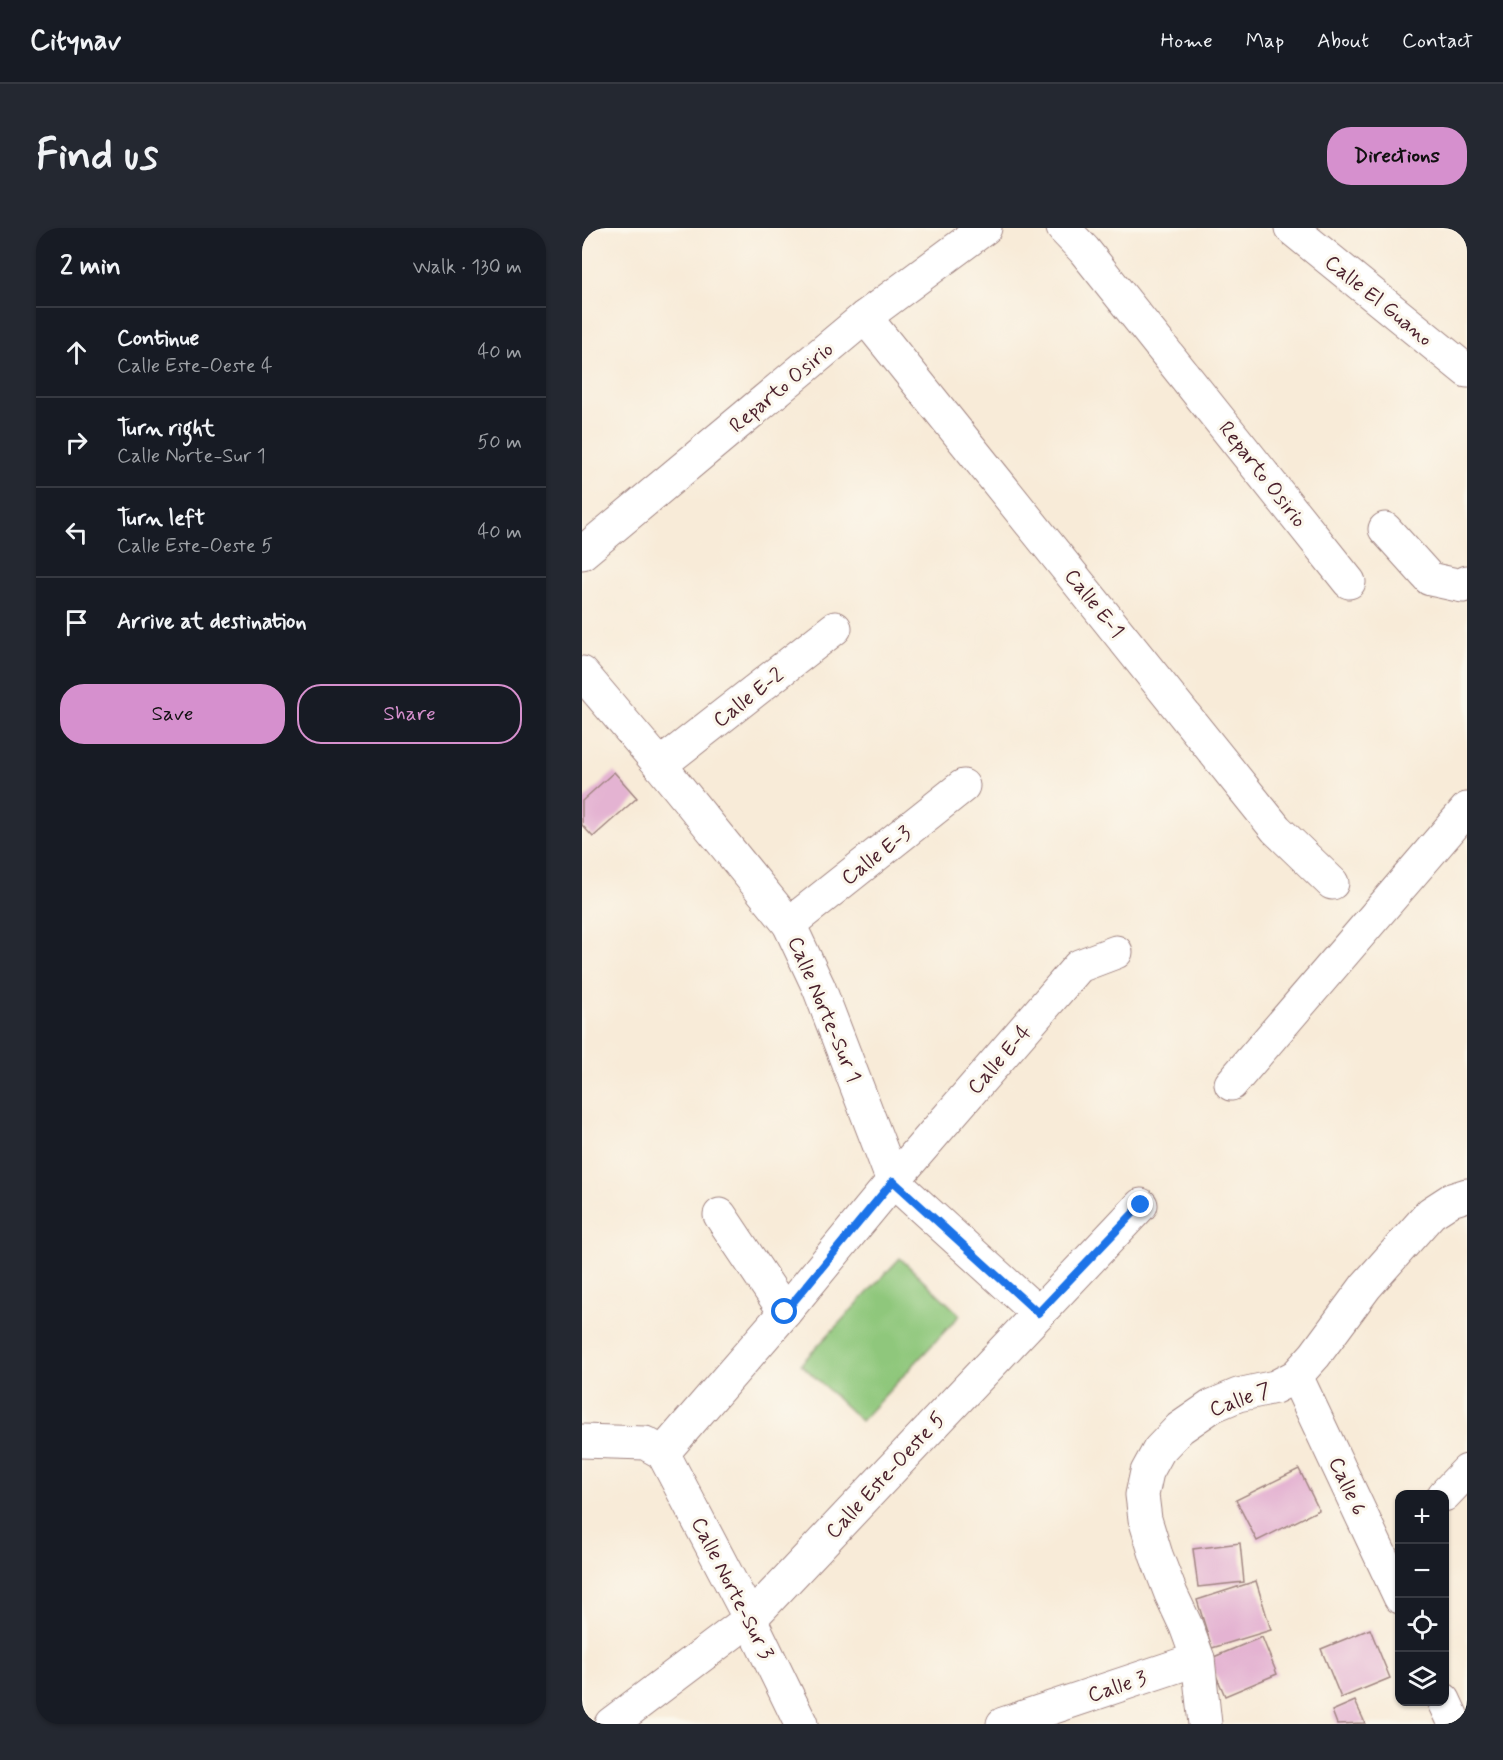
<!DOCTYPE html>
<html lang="en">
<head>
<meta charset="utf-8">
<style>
	:root { --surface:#171b24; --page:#242831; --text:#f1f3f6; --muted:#9ea1a6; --line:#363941; --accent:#d690ce }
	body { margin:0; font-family:Mynerve,sans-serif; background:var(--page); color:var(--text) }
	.controls { position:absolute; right:18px; bottom:18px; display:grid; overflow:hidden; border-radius:12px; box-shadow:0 2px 4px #0004 }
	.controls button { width:54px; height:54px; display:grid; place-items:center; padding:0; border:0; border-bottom:2px solid var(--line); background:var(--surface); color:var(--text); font:30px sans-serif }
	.stop { position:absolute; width:18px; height:18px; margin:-14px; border:4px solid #1a73e8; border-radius:50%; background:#fff }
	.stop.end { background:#1a73e8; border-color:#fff; box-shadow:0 2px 6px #0008 }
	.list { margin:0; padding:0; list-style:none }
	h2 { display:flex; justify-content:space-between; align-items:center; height:78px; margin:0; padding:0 24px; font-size:26px }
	h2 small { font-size:20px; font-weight:400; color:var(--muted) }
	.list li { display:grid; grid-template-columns:39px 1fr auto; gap:18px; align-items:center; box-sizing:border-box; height:90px; padding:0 24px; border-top:2px solid var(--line) }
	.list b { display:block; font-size:22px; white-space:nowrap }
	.list p { margin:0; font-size:20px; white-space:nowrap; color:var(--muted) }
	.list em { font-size:20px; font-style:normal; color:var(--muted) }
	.actions { display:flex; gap:12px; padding:18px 24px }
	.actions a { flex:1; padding:14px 0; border:2px solid var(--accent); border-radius:24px; text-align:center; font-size:21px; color:var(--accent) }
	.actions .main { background:var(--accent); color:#111 }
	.icon { flex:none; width:33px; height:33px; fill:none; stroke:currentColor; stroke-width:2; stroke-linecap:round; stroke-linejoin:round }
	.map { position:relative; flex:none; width:885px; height:1496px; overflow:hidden; border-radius:24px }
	header { display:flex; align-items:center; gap:36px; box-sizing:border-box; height:84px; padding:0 30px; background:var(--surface); border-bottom:2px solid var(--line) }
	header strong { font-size:28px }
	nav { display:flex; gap:33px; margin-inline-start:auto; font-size:21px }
	.intro { display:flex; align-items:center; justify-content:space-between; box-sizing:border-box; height:144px; padding:0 36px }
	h1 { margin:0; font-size:42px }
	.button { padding:15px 27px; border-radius:24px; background:var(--accent); color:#111; font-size:21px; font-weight:700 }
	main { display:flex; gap:36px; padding:0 36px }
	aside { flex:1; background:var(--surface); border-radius:24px; box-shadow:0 2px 4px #0004 }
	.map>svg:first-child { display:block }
</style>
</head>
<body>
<header>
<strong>Citynav</strong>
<nav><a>Home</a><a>Map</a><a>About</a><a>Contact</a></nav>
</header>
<div class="intro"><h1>Find us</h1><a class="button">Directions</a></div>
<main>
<aside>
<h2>2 min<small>Walk · 130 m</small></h2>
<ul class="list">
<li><svg class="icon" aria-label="ahead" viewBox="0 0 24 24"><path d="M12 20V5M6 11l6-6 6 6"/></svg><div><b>Continue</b><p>Calle Este-Oeste 4</p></div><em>40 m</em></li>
<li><svg class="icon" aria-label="right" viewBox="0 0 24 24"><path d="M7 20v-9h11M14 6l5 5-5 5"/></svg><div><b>Turn right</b><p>Calle Norte-Sur 1</p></div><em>50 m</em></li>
<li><svg class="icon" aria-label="left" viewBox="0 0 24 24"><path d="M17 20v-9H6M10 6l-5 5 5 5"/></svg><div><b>Turn left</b><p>Calle Este-Oeste 5</p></div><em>40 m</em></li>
<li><svg class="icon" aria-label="arrive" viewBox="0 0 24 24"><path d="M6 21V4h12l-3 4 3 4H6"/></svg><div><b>Arrive at destination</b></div></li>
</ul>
<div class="actions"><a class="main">Save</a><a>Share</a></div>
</aside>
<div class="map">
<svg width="885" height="1496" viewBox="0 0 885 1496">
	<rect width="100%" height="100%" fill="#fbf7ec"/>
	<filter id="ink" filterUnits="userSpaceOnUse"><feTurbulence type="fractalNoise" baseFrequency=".0167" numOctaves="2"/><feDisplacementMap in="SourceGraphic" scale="12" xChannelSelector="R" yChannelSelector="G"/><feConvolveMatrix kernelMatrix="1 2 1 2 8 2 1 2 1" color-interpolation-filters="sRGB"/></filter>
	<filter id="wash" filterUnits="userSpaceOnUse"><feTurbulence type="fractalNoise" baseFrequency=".008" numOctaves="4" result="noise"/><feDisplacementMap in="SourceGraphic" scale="24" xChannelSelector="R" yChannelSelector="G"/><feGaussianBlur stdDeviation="1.35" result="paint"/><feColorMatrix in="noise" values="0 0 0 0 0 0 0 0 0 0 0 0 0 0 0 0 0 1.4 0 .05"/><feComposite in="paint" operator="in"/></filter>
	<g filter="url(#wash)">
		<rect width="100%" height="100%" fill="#f8ebd8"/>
		<path fill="#8fc77b" stroke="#6c7353" stroke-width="1.5" d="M318 1030 378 1087 279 1193 219 1136Z"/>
		<g id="blocks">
			<g fill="#e4b3d2">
				<path d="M32 544 55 570 11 609 0 597V573Z"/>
				<path d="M717 1241 737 1282 675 1313 654 1272Z"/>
				<path d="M658 1315 662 1354 616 1359 611 1321Z"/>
				<path d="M674 1353 689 1402 630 1420 615 1372Z"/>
				<path d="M788 1401 808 1450 759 1470 739 1421Z"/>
				<path d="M680 1409 695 1446 643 1468 627 1431Z"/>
				<path d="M773 1473 783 1495 755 1496 750 1483Z"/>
			</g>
		</g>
	</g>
	<g filter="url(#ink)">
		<use href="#blocks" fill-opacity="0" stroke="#a18582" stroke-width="1.5"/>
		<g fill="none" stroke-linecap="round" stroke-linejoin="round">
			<g stroke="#a18582" stroke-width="35">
				<g id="minor">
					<path d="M481 0 502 22 767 354"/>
					<path d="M709 0 885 143"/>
					<path d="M283 89 694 601 750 655"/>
					<path d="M803 301 848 351 880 358 885 354"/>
					<path d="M0 325 283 89 403 0"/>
					<path d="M0 445 78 537 207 696 237 760 311 953 456 1085"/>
					<path d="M78 537 253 400"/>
					<path d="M207 696 381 558"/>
					<path d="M649 856 885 581"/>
					<path d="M138 987 203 1084"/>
					<path d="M714 1148 818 1369"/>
					<path d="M0 1213 63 1215 81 1225"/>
					<path d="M81 1225 203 1084 311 953 497 738 534 724"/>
					<path d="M81 1225 168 1391 219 1496"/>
					<path d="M862 1267 885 1243"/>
					<path d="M862 1472 873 1496"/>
					<path d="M29 1496 168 1391 559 977"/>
					<path d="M421 1496 616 1431"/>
					<path d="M623 1496 616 1431 604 1398 589 1366 574 1327 563 1291 560 1267 565 1244 577 1222 598 1200 630 1178 656 1167 693 1159 714 1148 733 1127 784 1058 849 985 869 972 885 967"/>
				</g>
			</g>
			<use href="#minor" stroke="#fff" stroke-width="33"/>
		</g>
	</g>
	<g fill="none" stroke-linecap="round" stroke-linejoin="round" filter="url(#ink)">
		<path stroke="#1a73e8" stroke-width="8" d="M203 1084 311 953 456 1085 559 977"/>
	</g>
	<g text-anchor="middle" stroke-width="6" stroke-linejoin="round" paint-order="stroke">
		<g font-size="21" fill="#4a1f2b" stroke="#fbf7ec">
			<text transform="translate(797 72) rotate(39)" y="7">Calle El Guano</text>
			<text transform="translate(199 159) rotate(-40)" y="7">Reparto Osirio</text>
			<text transform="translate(681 246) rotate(52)" y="7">Reparto Osirio</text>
			<text transform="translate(513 375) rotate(51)" y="7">Calle E-1</text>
			<text transform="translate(166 469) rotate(-38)" y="7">Calle E-2</text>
			<text transform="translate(294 627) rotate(-38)" y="7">Calle E-3</text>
			<text transform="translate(243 781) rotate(67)" y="7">Calle Norte-Sur 1</text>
			<text transform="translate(417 831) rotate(-49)" y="7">Calle E-4</text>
			<text transform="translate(658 1171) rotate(-20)" y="7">Calle 7</text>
			<text transform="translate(303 1247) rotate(-47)" y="7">Calle Este-Oeste 5</text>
			<text transform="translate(766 1258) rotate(65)" y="7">Calle 6</text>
			<text transform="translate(151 1360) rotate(63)" y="7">Calle Norte-Sur 3</text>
			<text transform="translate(535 1458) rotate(-18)" y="7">Calle 3</text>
		</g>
	</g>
</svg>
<div class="controls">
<button>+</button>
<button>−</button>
<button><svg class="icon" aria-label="locate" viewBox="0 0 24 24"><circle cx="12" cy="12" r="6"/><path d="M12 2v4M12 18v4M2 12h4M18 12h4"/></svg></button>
<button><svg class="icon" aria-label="layers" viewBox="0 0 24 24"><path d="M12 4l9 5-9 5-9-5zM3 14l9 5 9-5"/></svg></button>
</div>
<div class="stop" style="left:203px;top:1084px"></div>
<div class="stop end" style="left:559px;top:977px"></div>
</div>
</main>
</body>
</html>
